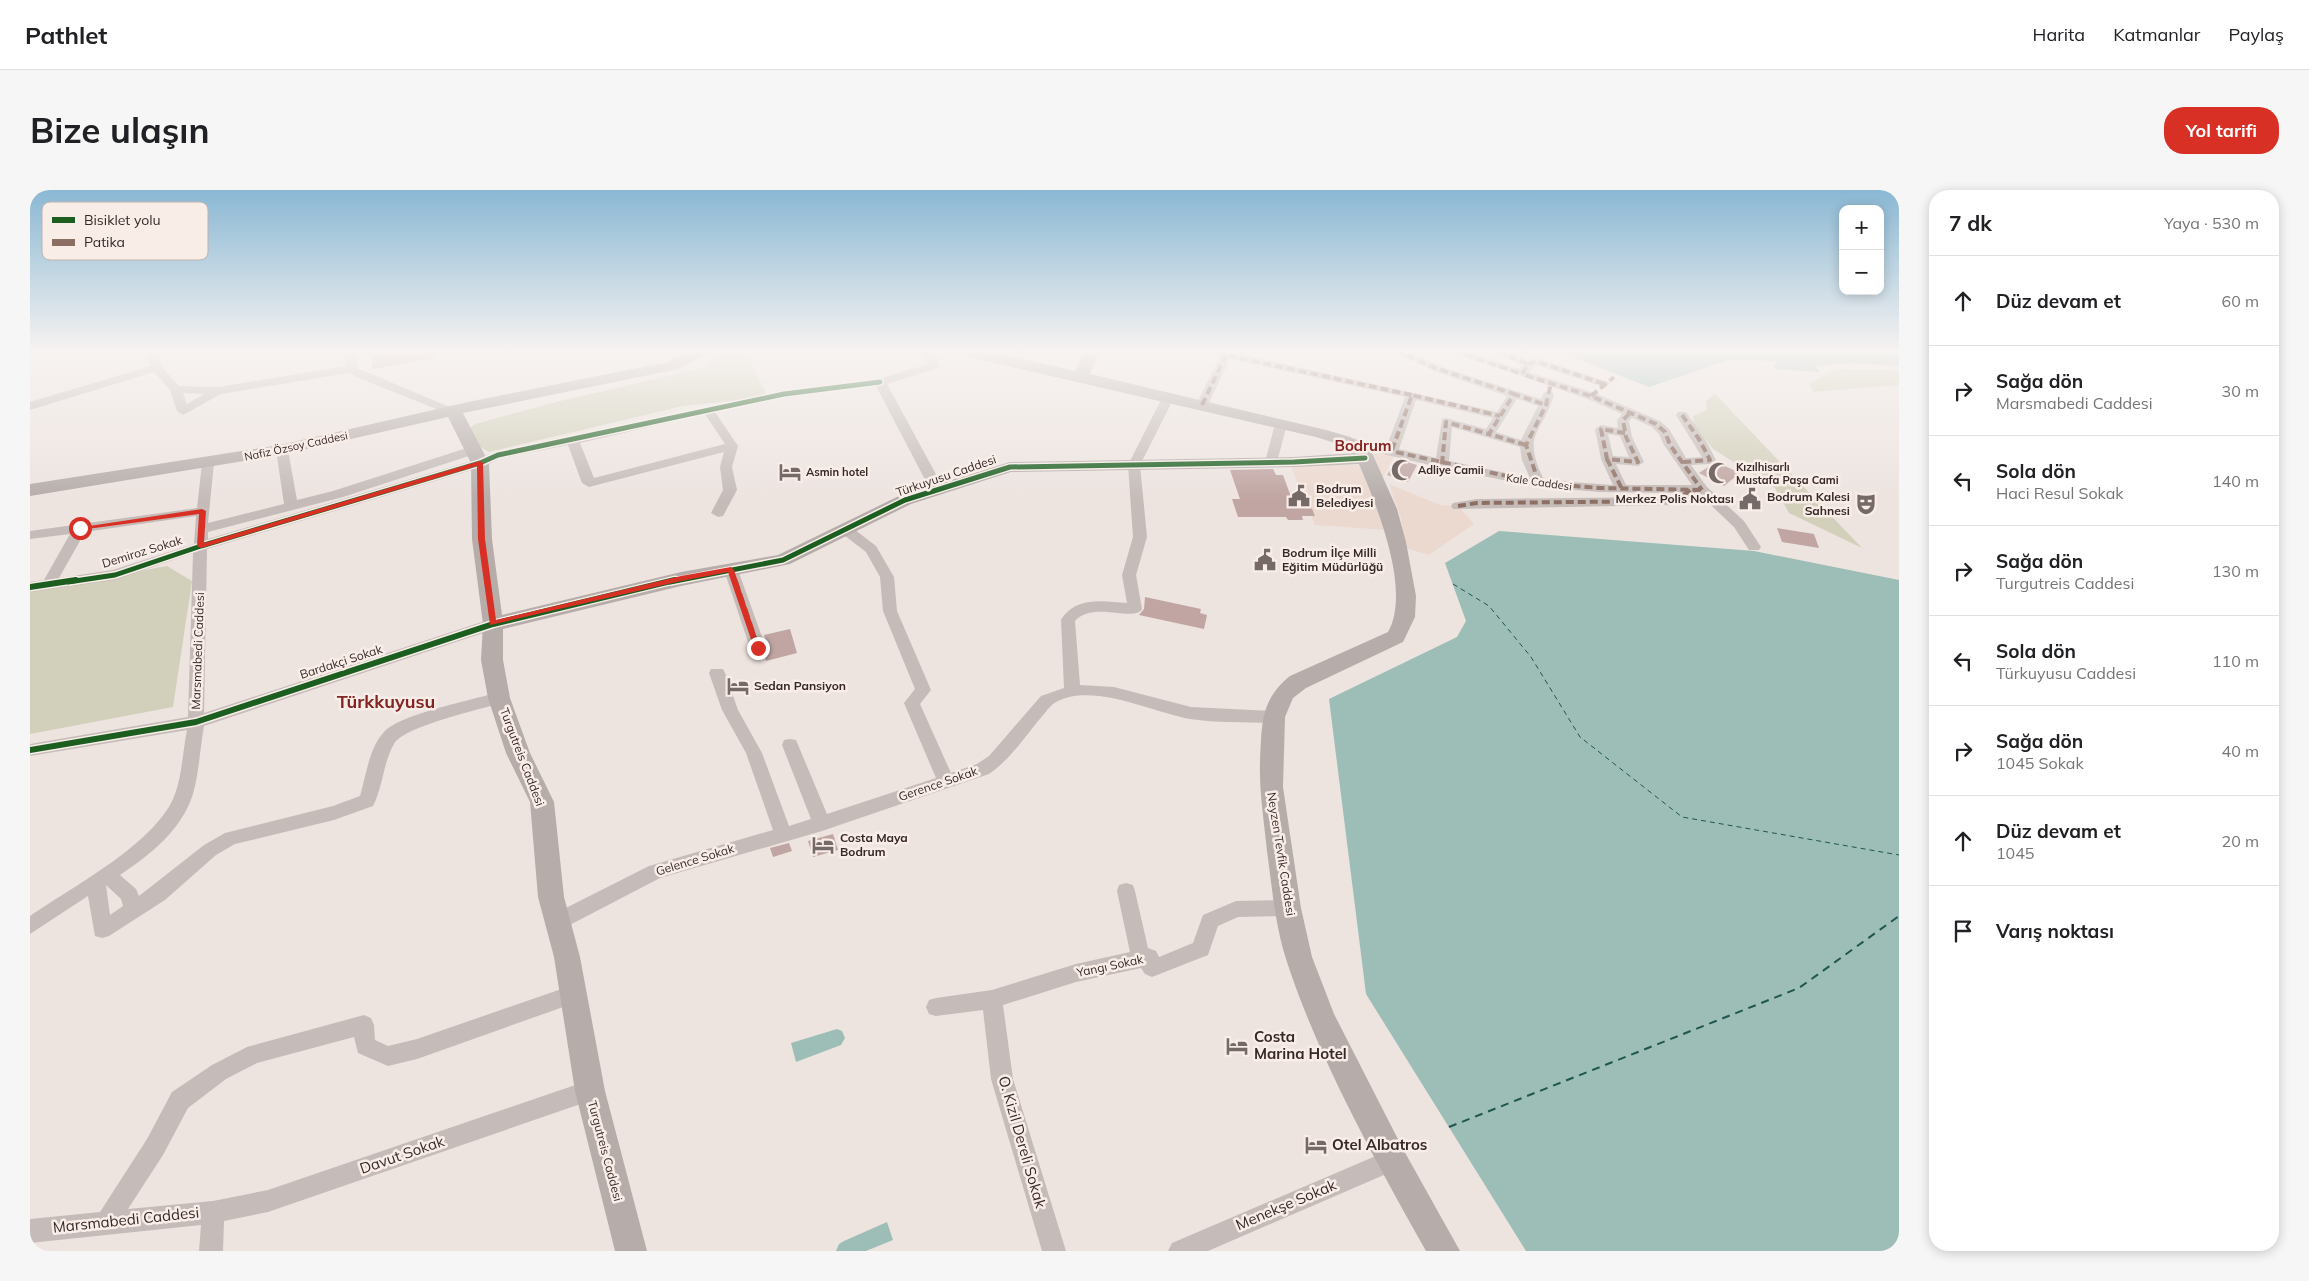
<!DOCTYPE html>
<html lang="tr">
<head>
<meta charset="utf-8">
<style>
	:root { --surface:#fff; --page:#f6f6f6; --text:#202124; --muted:#757577; --line:#e0e0e0; --accent:#d93025 }
	body { margin:0; font-family:Mulish,sans-serif; background:var(--page); color:var(--text) }
	.controls { position:absolute; right:15px; top:15px; display:grid; overflow:hidden; border-radius:10px; box-shadow:0 2px 12px #0003 }
	.controls button { width:45px; height:45px; display:grid; place-items:center; padding:0; border:0; border-bottom:1px solid var(--line); background:var(--surface); color:var(--text); font:25px sans-serif }
	.stop { position:absolute; width:15px; height:15px; margin:-11px; border:4px solid #d93025; border-radius:50%; background:#fff }
	.stop.end { background:#d93025; border-color:#fff; box-shadow:0 1px 5px #0008 }
	.list { margin:0; padding:0; list-style:none }
	h2 { display:flex; justify-content:space-between; align-items:center; height:65px; margin:0; padding:0 20px; font-size:21px }
	h2 small { font-size:16px; font-weight:400; color:var(--muted) }
	.list li { display:grid; grid-template-columns:32px 1fr auto; gap:15px; align-items:center; box-sizing:border-box; height:90px; padding:0 20px; border-top:1px solid var(--line) }
	.list b { display:block; font-size:19px; white-space:nowrap }
	.list p { margin:0; font-size:16px; white-space:nowrap; color:var(--muted) }
	.list em { font-size:16px; font-style:normal; color:var(--muted) }
	.icon { flex:none; width:28px; height:28px; fill:none; stroke:currentColor; stroke-width:2; stroke-linecap:round; stroke-linejoin:round }
	.map { position:relative; flex:none; width:1869px; height:1061px; overflow:hidden; border-radius:20px }
	header { display:flex; align-items:center; gap:30px; box-sizing:border-box; height:70px; padding:0 25px; background:var(--surface); border-bottom:1px solid var(--line) }
	header strong { font-size:24px }
	nav { display:flex; gap:28px; margin-inline-start:auto; font-size:18px }
	.intro { display:flex; align-items:center; justify-content:space-between; box-sizing:border-box; height:120px; padding:0 30px }
	h1 { margin:0; font-size:35px }
	.button { padding:12px 22px; border-radius:20px; background:var(--accent); color:#fff; font-size:18px; font-weight:700 }
	main { display:flex; gap:30px; padding:0 30px }
	aside { flex:1; background:var(--surface); border-radius:20px; box-shadow:0 2px 12px #0003 }
	.map>svg:first-child { display:block }
</style>
</head>
<body>
<header>
<strong>Pathlet</strong>
<nav><a>Harita</a><a>Katmanlar</a><a>Paylaş</a></nav>
</header>
<div class="intro"><h1>Bize ulaşın</h1><a class="button">Yol tarifi</a></div>
<main>
<div class="map">
<svg width="1869" height="1061" viewBox="0 0 1869 1061">
	<rect width="100%" height="100%" fill="#ede4e0"/>
	<g fill="#d2d0bb">
		<path d="M700 161 716 164 737 205 722 209 653 216 459 262C449 257 441 250 440 238L445 234 534 210 677 177 685 167Z"/>
		<path d="M1806 179 1869 180V195L1783 202 1779 193Z"/>
		<path d="M1685 204 1832 358 1759 323 1745 298 1683 259 1664 234 1663 226 1677 220 1676 211Z"/>
		<path d="M137 376 162 391 143 517 0 544V401Z"/>
	</g>
	<g fill="#ebd9d0">
		<path d="M1333 258 1366 263 1352 289Z"/>
		<path d="M1260 275H1334L1357 340 1285 335Z"/>
		<path d="M1359 294 1410 315 1428 316 1444 334 1399 365 1375 358 1371 328Z"/>
	</g>
	<g fill="#9dbeb7">
		<path d="M1527 161H1869V176L1820 173 1785 176 1790 182 1744 179 1746 171 1698 170 1619 197Z"/>
		<path d="M1469 341 1724 361 1869 390V1061H1496L1336 804 1299 509 1427 447 1436 431 1415 373Z"/>
		<path d="M807 839 812 841 815 848 811 855 766 872 761 853Z"/>
		<path d="M857 1032 863 1050 836 1061H806L809 1054 814 1051Z"/>
	</g>
	<g fill="none" stroke-linecap="round" stroke-linejoin="round">
		<path stroke="#1e574e" stroke-width="1" stroke-dasharray="5 4" stroke-linecap="butt" d="M1423 394 1459 416 1501 467 1550 547 1652 627 1869 665"/>
		<path stroke="#1e574e" stroke-width="2" stroke-dasharray="8 6" stroke-linecap="butt" d="M1419 937 1769 798 1869 726"/>
	</g>
	<g fill="#c0a5a2">
		<path d="M343 161H404L405 168 342 179Z"/>
		<path d="M1367 269 1387 275 1378 292 1357 285Z"/>
		<path d="M1686 272 1710 283 1694 296 1669 283Z"/>
		<path d="M1243 279 1246 285H1253L1260 304H1276L1285 326H1272L1273 330H1258L1256 327H1208L1202 309H1210L1200 280Z"/>
		<path d="M1747 338 1784 344 1789 358 1752 352Z"/>
		<path d="M1115 407 1171 419 1170 423 1177 425 1174 439 1109 425 1114 419Z"/>
		<path d="M760 439 767 463 736 471 734 464 738 457 734 445Z"/>
		<path d="M803 644 808 660 783 667 778 651Z"/>
		<path d="M759 653 762 661 743 667 740 658Z"/>
	</g>
	<g fill="none" stroke-linecap="round" stroke-linejoin="round">
		<g fill="#c5bcb9" fill-rule="evenodd">
			<path d="M116 161H128L132 177 149 196 189 197 315 176 316 161H328L327 178 429 221 427 224H419L331 189 319 183 191 204 153 225 147 221 140 200 124 182 0 220V212L120 176ZM153 203 174 204 157 214Z"/>
			<path d="M893 161H905L910 176 908 178 857 194 914 299 912 302 907 303 900 299 846 196 754 208 685 222 708 256 702 277 707 300 693 326 688 327 681 323 693 300 690 277 694 262 559 297 552 293 538 255 471 268 455 276 177 359 174 523 458 430H468L470 434 468 438 174 536C170 558 169 583 163 604 151 641 121 664 90 685L106 699 109 706 174 655 195 643 303 616 330 606C336 586 339 558 354 542 370 524 443 510 469 502L475 504 477 508 475 512C452 519 374 536 364 554 353 573 353 597 343 616L304 630 205 654 186 665 135 710 79 746 72 748 65 746 58 706 0 744V726C42 697 128 652 145 604 152 585 153 560 157 540L0 566V554L158 527 163 363 85 390 0 402V392L14 390 40 344 0 349V341L167 318 172 273 178 269 184 273 178 333 254 314 246 260 248 257 252 256 258 260 267 310 303 301 440 257 444 256 450 260 448 263 313 307 178 342V349L445 270 468 261 754 201 849 189 898 174ZM675 224 695 254 564 288 550 253ZM166 326 164 354 83 380 29 388 55 342ZM76 695 91 709 93 716 80 725Z"/>
			<path d="M1182 161H1197L1467 222 1477 206 1404 181 1361 161H1376L1412 177 1511 209 1514 202H1522L1524 205C1512 245 1491 242 1514 290L1583 295 1571 269 1565 239 1571 235 1588 238 1587 230 1592 224 1557 209 1419 161H1436L1489 179 1491 175 1463 161H1478L1498 170 1510 169 1578 192 1580 194 1574 197 1506 175 1499 182 1565 203 1630 231 1639 239 1656 268 1672 267 1646 225 1648 222H1656L1675 249 1686 270 1680 274 1661 275 1677 297 1714 331 1731 357 1729 360H1719L1704 337 1669 304H1664L1645 315 1423 319 1421 316 1423 313 1447 309 1642 307 1647 303 1570 302 1509 297 1412 278 1315 255 1313 252 1319 248 1357 256 1375 207 1200 169 1178 215 1176 218H1168L1166 215 1190 166ZM1487 209 1508 216 1491 250 1466 242ZM1386 210 1463 228 1456 239 1416 228 1412 229 1406 268 1369 259ZM1602 228 1622 237 1629 244 1634 255 1662 295H1596L1586 274 1608 276 1614 272 1602 247 1599 231ZM1422 237 1490 257 1492 270 1500 288 1419 271ZM1578 244 1590 246 1599 267 1583 266Z"/>
			<path d="M1138 204 1144 208 1110 275 1117 347 1106 385 1112 419C1104 433 1063 410 1045 431L1050 495 1084 497 1161 517 1244 521 1250 523 1252 527 1250 531 1244 533C1216 532 1188 533 1160 529 1123 523 1059 490 1023 514 1018 518 1013 526 1008 531 993 550 979 570 959 584L792 641 630 688 534 738 527 740 520 738 518 732 520 726 619 676 743 640 716 563 692 520 679 483 681 479H693L695 483 708 520 732 563 759 636 781 629 752 555 754 550 760 549 766 550 797 624 906 588 874 513 885 499 853 421 850 387 836 362 810 342 808 339 810 336H820L846 356 864 387 867 421 901 500 890 514 921 583 947 574 959 566 1011 506 1034 498 1031 430C1045 406 1073 411 1097 413L1092 385 1103 347 1098 275 1132 208Z"/>
			<path d="M1251 230 1257 234 1247 272 1241 276 1237 275 1235 272 1245 234Z"/>
			<path d="M701 375 708 380 736 458 733 462H723L720 458 694 380Z"/>
			<path d="M1096 693 1103 695 1105 701 1118 758 1126 761 1129 767 1163 753 1173 725 1206 711 1258 710 1265 712 1267 718 1265 724 1258 726 1208 727 1188 736 1178 765 1122 787 1115 784 1111 778 1046 792 973 815 983 889 1036 1061H1012L961 889 953 820 906 826 899 824 896 817 899 810 906 808 962 800 1046 774 1100 762 1087 701 1089 695Z"/>
			<path d="M543 795 550 797 553 804 550 811 387 869 358 876 328 863 324 847 227 873 196 889 158 918 133 965 98 1019 183 1011 238 1000 560 890 568 894 571 901 568 908 238 1022 194 1031 193 1061H169L171 1035 0 1053V1029L70 1022 117 949 142 902 182 875 217 857 334 825 341 828 344 835 345 850 358 856 387 849Z"/>
			<path d="M1362 959 1370 962 1373 970 1370 978 1178 1061H1138L1142 1053Z"/>
		</g>
		<path fill="#b6adaa" fill-rule="evenodd" d="M661 161H682L648 179 433 223 459 273 462 349 472 425 651 382 748 365 869 306 980 272 1264 267 1325 263 1308 254 1286 247 934 166 926 161H957L1045 181 1054 161H1070L1060 184 1296 240 1320 247 1336 254 1343 265 1367 319 1376 352 1386 406 1385 427 1373 452 1276 498 1263 508 1255 527 1253 597 1271 718 1282 767 1304 824 1373 959 1430 1061H1396C1345 970 1288 868 1256 769 1245 734 1242 697 1237 661 1234 631 1229 601 1230 571 1232 535 1230 510 1260 486L1358 442C1382 400 1346 314 1329 274L1264 277 981 282 881 314 760 374 651 396 473 439V470L480 508 500 563 524 612 534 707 550 767 575 901 617 1061H585L545 901 524 767 508 707 500 612 476 563 458 508 451 470 453 434 442 349 441 273 418 227 250 265 0 306V294L250 255 438 212 637 172Z"/>
		<g stroke="#8d6e63" stroke-width="4" stroke-dasharray="8 4" stroke-linecap="butt">
			<path d="M1187 161 1196 165 1382 205"/>
			<path d="M1366 161 1408 179 1484 204"/>
			<path d="M1424 161 1492 184"/>
			<path d="M1468 161 1498 174 1492 184 1561 206 1626 234 1635 242 1640 255 1672 300"/>
			<path d="M1498 174 1506 171 1574 194"/>
			<path d="M1561 206 1584 187"/>
			<path d="M1172 215 1196 165"/>
			<path d="M1652 225 1669 249 1680 270 1653 272"/>
			<path d="M1595 243 1571 239 1577 269 1608 272 1596 247 1593 230 1600 223"/>
			<path d="M1319 252 1509 293 1570 298 1672 300"/>
			<path d="M1496 255 1459 244 1484 204 1516 215"/>
			<path d="M1362 260 1382 205 1470 226"/>
			<path d="M1577 269 1592 299"/>
			<path d="M1412 274 1416 232 1459 244"/>
			<path d="M1509 293 1496 255 1516 215 1521 193"/>
			<path d="M1428 316 1447 313 1645 311 1662 299"/>
			<path d="M701 380 705 392"/>
		</g>
		<path stroke="#8d6e63" stroke-width="5" stroke-dasharray="10 5" stroke-linecap="butt" d="M705 390 728 458"/>
		<g stroke="#f9ede8" stroke-width="8">
			<g id="cycleway-far1">
				<path d="M38 392 85 385 171 356 450 273 468 265 754 204 850 192"/>
				<path d="M640 392 753 370 875 310 980 277 1264 272 1335 268"/>
			</g>
		</g>
		<g stroke="#f9ede8" stroke-width="9">
			<g id="cycleway">
				<path d="M0 397 46 390"/>
				<path d="M0 560 166 532 463 434 645 390"/>
			</g>
		</g>
		<use href="#cycleway-far1" stroke="#1b5e20" stroke-width="5"/>
		<use href="#cycleway" stroke="#1b5e20" stroke-width="6"/>
	</g>
	<linearGradient id="sky" x2="0" y2="1"><stop stop-color="#8ab8d4"/><stop offset="0.52" stop-color="#f7f3f1"/><stop offset="1" stop-color="#f7f3f1" stop-opacity="0"/></linearGradient>
	<rect width="1869" height="310" fill="url(#sky)"/>
	<path fill="#d93025" d="M450 271 453 273 455 349 466 430 651 386 701 377 704 380 731 460 724 458 698 382 651 391 460 435 448 349 447 276 171 358 167 356 169 324 50 340 46 338 172 319 176 321 174 353Z"/>
	<defs>
		<g id="mosque-bare" transform="scale(1.725)"><path d="M3.5-4.9A6 6 0 1 0 3.5 4.9A5 5 0 1 1 3.5-4.9Z" fill="#766a68" stroke="#f9ede8" stroke-width="2.5" paint-order="stroke"/></g>
		<g id="hotel-bare" transform="scale(1.725)"><path d="M-6-4.5h1.5V1H6V5H4.5V3h-9V5H-6ZM-4 0a1.8 1.8 0 1 1 3.6 0ZM.5 0V-2.5h3Q6-2.5 6 0Z" fill="#766a68" stroke="#f9ede8" stroke-width="2.5" paint-order="stroke"/></g>
		<g id="civic-bare" transform="scale(1.725)"><path d="M-.6-6.5H3V-4.5H.6V-3L4-1V1h2V6H-6V1h2V-1L-.6-3ZM-1.2 2.5V6h2.4V2.5Z" fill="#766a68" stroke="#f9ede8" stroke-width="2.5" paint-order="stroke"/></g>
		<g id="theatre-bare" transform="scale(1.725)"><path d="M-5-5.5Q0-4 5-5.5V0Q5 5 0 6Q-5 5-5 0ZM-3.3-2.5H-1v1.5H-3.3ZM1-2.5H3.3v1.5H1ZM-2.8 1Q0 5.5 2.8 1Z" fill="#766a68" stroke="#f9ede8" stroke-width="2.5" paint-order="stroke"/></g>
	</defs>
	<g fill-rule="evenodd">
		<use href="#mosque-bare" x="1372" y="280"/>
		<use href="#hotel-bare" x="760" y="282"/>
		<use href="#mosque-bare" x="1689" y="283"/>
		<use href="#civic-bare" x="1269" y="306"/>
		<use href="#civic-bare" x="1720" y="309"/>
		<use href="#theatre-bare" x="1836" y="314"/>
		<use href="#civic-bare" x="1235" y="370"/>
		<use href="#hotel-bare" x="708" y="496"/>
		<use href="#hotel-bare" x="793" y="655"/>
		<use href="#hotel-bare" x="1207" y="856"/>
		<use href="#hotel-bare" x="1286" y="955"/>
	</g>
	<g text-anchor="middle" stroke-width="5" stroke-linejoin="round" paint-order="stroke">
		<g font-size="11" fill="#362928" stroke="#f9ede8">
			<text transform="translate(266 256) rotate(-12)" y="4">Nafiz Özsoy Caddesi</text>
			<text transform="translate(1509 292) rotate(8)" y="4">Kale Caddesi</text>
		</g>
		<g font-size="11" font-weight="bold" fill="#362928" stroke="#f9ede8" text-anchor="start">
			<text x="1706" y="281">Kızılhisarlı<tspan x="1706" dy="13">Mustafa Paşa Cami</tspan></text>
			<text x="1388" y="284">Adliye Camii</text>
			<text x="776" y="286">Asmin hotel</text>
		</g>
		<g font-size="12" fill="#362928" stroke="#f9ede8">
			<text transform="translate(916 286) rotate(-19)" y="4">Türkuyusu Caddesi</text>
			<text transform="translate(112 362) rotate(-17)" y="4">Demiroz Sokak</text>
			<text transform="translate(168 461) rotate(-88)" y="4">Marsmabedi Caddesi</text>
			<text transform="translate(311 472) rotate(-18)" y="4">Bardakçi Sokak</text>
			<text transform="translate(492 567) rotate(69)" y="4">Turgutreis Caddesi</text>
			<text transform="translate(908 594) rotate(-19)" y="4">Gerence Sokak</text>
			<text transform="translate(1251 664) rotate(81)" y="4">Neyzen Tevfik Caddesi</text>
			<text transform="translate(665 670) rotate(-17)" y="4">Gelence Sokak</text>
			<text transform="translate(1080 776) rotate(-12)" y="4">Yangı Sokak</text>
			<text transform="translate(575 961) rotate(75)" y="4">Turgutreis Caddesi</text>
		</g>
		<g font-size="12" font-weight="bold" fill="#362928" stroke="#f9ede8" text-anchor="start">
			<text x="1286" y="303">Bodrum<tspan x="1286" dy="14">Belediyesi</tspan></text>
			<text x="1820" y="311" text-anchor="end">Bodrum Kalesi<tspan x="1820" dy="14">Sahnesi</tspan></text>
			<text x="1704" y="313" text-anchor="end">Merkez Polis Noktası</text>
			<text x="1252" y="367">Bodrum İlçe Milli<tspan x="1252" dy="14">Eğitim Müdürlüğü</tspan></text>
			<text x="724" y="500">Sedan Pansiyon</text>
			<text x="810" y="652">Costa Maya<tspan x="810" dy="14">Bodrum</tspan></text>
		</g>
		<g font-size="15" font-weight="bold" fill="#842422" stroke="#f9ede8">
			<text x="1333" y="261">Bodrum</text>
		</g>
		<g font-size="15" font-weight="bold" fill="#362928" stroke="#f9ede8" text-anchor="start">
			<text x="1224" y="852">Costa<tspan x="1224" dy="17">Marina Hotel</tspan></text>
			<text x="1302" y="960">Otel Albatros</text>
		</g>
		<g font-size="15" fill="#362928" stroke="#f9ede8">
			<text transform="translate(992 952) rotate(74)" y="5">O. Kizil Dereli Sokak</text>
			<text transform="translate(372 965) rotate(-19)" y="5">Davut Sokak</text>
			<text transform="translate(1256 1015) rotate(-23)" y="5">Menekşe Sokak</text>
			<text transform="translate(96 1030) rotate(-6)" y="5">Marsmabedi Caddesi</text>
		</g>
		<g font-size="18" font-weight="bold" fill="#842422" stroke="#f9ede8">
			<text x="356" y="518">Türkkuyusu</text>
		</g>
	</g>
	<rect x="12" y="12" width="166" height="58" rx="8" fill="#f9ede8" stroke="#beb2ae" stroke-width="1"/>
	<rect x="22" y="27" width="23" height="6" fill="#1b5e20"/>
	<rect x="22" y="49" width="23" height="7" fill="#8d6e63"/>
	<g font-size="14" fill="#362928">
		<text x="54" y="35">Bisiklet yolu</text>
		<text x="54" y="57">Patika</text>
	</g>
</svg>
<div class="controls">
<button>+</button>
<button>−</button>
</div>
<div class="stop" style="left:50px;top:338px"></div>
<div class="stop end" style="left:728px;top:458px"></div>
</div>
<aside>
<h2>7 dk<small>Yaya · 530 m</small></h2>
<ul class="list">
<li><svg class="icon" aria-label="ahead" viewBox="0 0 24 24"><path d="M12 20V5M6 11l6-6 6 6"/></svg><div><b>Düz devam et</b></div><em>60 m</em></li>
<li><svg class="icon" aria-label="right" viewBox="0 0 24 24"><path d="M7 20v-9h11M14 6l5 5-5 5"/></svg><div><b>Sağa dön</b><p>Marsmabedi Caddesi</p></div><em>30 m</em></li>
<li><svg class="icon" aria-label="left" viewBox="0 0 24 24"><path d="M17 20v-9H6M10 6l-5 5 5 5"/></svg><div><b>Sola dön</b><p>Haci Resul Sokak</p></div><em>140 m</em></li>
<li><svg class="icon" aria-label="right" viewBox="0 0 24 24"><path d="M7 20v-9h11M14 6l5 5-5 5"/></svg><div><b>Sağa dön</b><p>Turgutreis Caddesi</p></div><em>130 m</em></li>
<li><svg class="icon" aria-label="left" viewBox="0 0 24 24"><path d="M17 20v-9H6M10 6l-5 5 5 5"/></svg><div><b>Sola dön</b><p>Türkuyusu Caddesi</p></div><em>110 m</em></li>
<li><svg class="icon" aria-label="right" viewBox="0 0 24 24"><path d="M7 20v-9h11M14 6l5 5-5 5"/></svg><div><b>Sağa dön</b><p>1045 Sokak</p></div><em>40 m</em></li>
<li><svg class="icon" aria-label="ahead" viewBox="0 0 24 24"><path d="M12 20V5M6 11l6-6 6 6"/></svg><div><b>Düz devam et</b><p>1045</p></div><em>20 m</em></li>
<li><svg class="icon" aria-label="arrive" viewBox="0 0 24 24"><path d="M6 21V4h12l-3 4 3 4H6"/></svg><div><b>Varış noktası</b></div></li>
</ul>
</aside>
</main>
</body>
</html>
